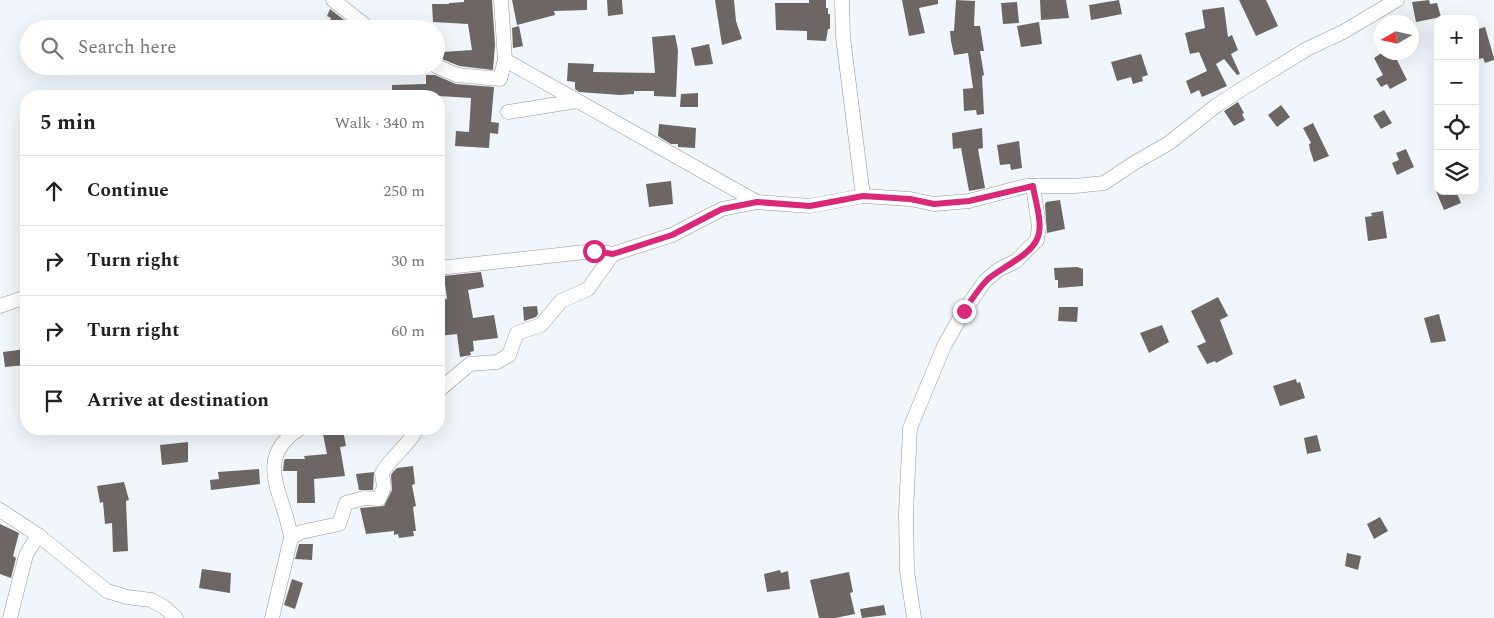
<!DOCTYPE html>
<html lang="en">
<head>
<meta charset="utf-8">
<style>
	:root { --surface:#fff; --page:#f6f6f6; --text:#222; --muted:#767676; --line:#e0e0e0 }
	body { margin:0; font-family:Spectral,serif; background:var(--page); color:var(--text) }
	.controls { position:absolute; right:15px; top:15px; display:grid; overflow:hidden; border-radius:10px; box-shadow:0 5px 20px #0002 }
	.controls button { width:45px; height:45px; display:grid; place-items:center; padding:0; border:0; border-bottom:1px solid var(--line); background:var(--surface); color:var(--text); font:25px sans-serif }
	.compass { position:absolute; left:1374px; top:15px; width:45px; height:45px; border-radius:50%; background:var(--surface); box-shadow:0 5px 20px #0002; rotate:261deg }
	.stop { position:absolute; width:15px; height:15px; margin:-11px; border:4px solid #db2777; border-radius:50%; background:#fff }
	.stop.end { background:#db2777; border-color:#fff; box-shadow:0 1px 5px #0008 }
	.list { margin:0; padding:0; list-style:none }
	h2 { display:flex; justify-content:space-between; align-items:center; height:65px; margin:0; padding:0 20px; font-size:21px }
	h2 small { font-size:16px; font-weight:400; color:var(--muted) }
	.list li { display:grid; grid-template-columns:32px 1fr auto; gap:15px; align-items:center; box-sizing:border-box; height:70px; padding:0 20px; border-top:1px solid var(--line) }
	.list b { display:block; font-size:19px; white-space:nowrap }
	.list em { font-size:16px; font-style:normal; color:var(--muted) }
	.icon { flex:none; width:28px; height:28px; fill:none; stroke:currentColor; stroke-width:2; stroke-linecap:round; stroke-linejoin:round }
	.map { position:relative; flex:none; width:1494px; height:618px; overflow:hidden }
	.search { position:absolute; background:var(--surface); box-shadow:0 5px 20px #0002; left:20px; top:20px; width:425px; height:55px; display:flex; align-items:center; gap:12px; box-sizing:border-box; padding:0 18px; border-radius:28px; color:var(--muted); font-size:19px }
	.panel { position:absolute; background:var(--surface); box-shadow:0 5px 20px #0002; left:20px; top:90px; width:425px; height:345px; border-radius:20px }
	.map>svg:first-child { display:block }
</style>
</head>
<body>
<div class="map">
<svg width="1494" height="618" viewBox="0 0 1494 618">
	<rect width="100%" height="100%" fill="#f1f6fa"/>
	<g fill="#6c6665">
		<path d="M464 0H492L495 45 493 70 459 66 442 59 443 52 472 50 468 24 433 22 432 4H449V3L464 2Z"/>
		<path d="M512 0H587V10L554 11 555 15 517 25Z"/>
		<path d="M607 0H622L623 14 608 16Z"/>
		<path d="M715 0H734L736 21 742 39 722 45Z"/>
		<path d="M809 0H826V8H828V14H830V29H828L826 41 807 40V31L776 30 775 3H809Z"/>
		<path d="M902 0H938V4L919 8 925 33 909 36Z"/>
		<path d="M956 0 975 1 974 26H980L984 51H980L984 75 982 76 984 114 977 115 976 110 964 111 963 89 973 88 968 53 954 55 951 41 950 31H954Z"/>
		<path d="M1040 0H1066L1069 18 1041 20Z"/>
		<path d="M1119 0 1122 14 1091 20 1089 5Z"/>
		<path d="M1239 0H1266L1278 26 1256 36Z"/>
		<path d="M1429 0 1430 4 1437 3 1441 17 1416 22 1412 2Z"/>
		<path d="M1017 2 1019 23 1003 24 1001 3Z"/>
		<path d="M1224 7 1228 37 1232 35 1238 50 1231 54 1240 74 1237 75 1224 59 1216 64 1227 86 1202 97 1199 90 1191 94 1186 81 1207 71 1199 52 1190 54 1185 33 1205 28 1202 10Z"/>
		<path d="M330 9 348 23 344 29H336L328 25 331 18 327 16Z"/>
		<path d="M1039 22 1042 44 1021 47 1017 26Z"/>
		<path d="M519 26 523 46 513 48 512 28Z"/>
		<path d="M1485 27 1494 58V60L1485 63 1483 58 1475 60V30Z"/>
		<path d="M675 35 678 50 676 97 654 96V91H634V94L620 95 579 92 575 89V82L567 81 568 63 594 64 593 72 655 73 652 37Z"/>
		<path d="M709 44 713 64 695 66 691 48Z"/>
		<path d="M1383 52H1393L1407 80 1390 89 1387 84 1381 87 1376 79 1383 75 1374 58Z"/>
		<path d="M1141 54 1148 75 1142 77 1143 81 1133 84 1131 77 1117 81 1111 62Z"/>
		<path d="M426 75H435L456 84 494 87 491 122 499 123 498 134 490 133 489 148 455 146 456 131 469 132 471 98 422 95 392 96V85L426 84Z"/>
		<path d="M698 93V107H680L681 94Z"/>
		<path d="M1238 102 1244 113 1242 114 1245 120 1234 126 1224 111Z"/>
		<path d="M1281 105 1290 117 1277 127 1268 115Z"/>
		<path d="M1384 110 1392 123 1381 129 1373 116Z"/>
		<path d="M1313 123 1329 156 1314 162 1310 150 1309 144 1311 143 1303 128Z"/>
		<path d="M659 124 696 128 695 148 678 147V144H671L658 136Z"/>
		<path d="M982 128 983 148 978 149 985 188 969 191 961 148 953 149 952 133Z"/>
		<path d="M1019 141 1022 168 1011 170 1010 164 1000 165 997 145Z"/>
		<path d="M1406 149 1414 167 1397 175 1392 163 1399 160 1396 153Z"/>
		<path d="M671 181 673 204 649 207 646 184Z"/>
		<path d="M1436 191H1456L1461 203 1444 210Z"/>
		<path d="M1060 200 1065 229 1047 233 1045 205 1046 202Z"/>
		<path d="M1383 211 1387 238 1368 241 1365 217 1372 216 1371 213Z"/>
		<path d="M1077 267 1083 269V286L1058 288V280H1055L1054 268Z"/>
		<path d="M481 272 484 287 468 290 473 318 494 315 498 338 473 341 474 351 470 352 471 355 460 357 457 334 439 336V299H447L444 276Z"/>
		<path d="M1218 297 1228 316 1220 320 1233 354 1216 363 1215 361 1207 364 1197 346 1206 342 1191 311Z"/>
		<path d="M537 306 538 314 536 317 524 321 523 307Z"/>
		<path d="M1059 307H1078L1077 322 1058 321Z"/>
		<path d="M1439 314 1446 341 1431 343 1424 318Z"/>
		<path d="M1162 325 1169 342 1149 353 1140 333Z"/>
		<path d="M26 349V365L5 367 3 352Z"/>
		<path d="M1296 379 1297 383 1300 382 1305 398 1280 406 1273 386Z"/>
		<path d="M324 429 343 430 346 446 340 447 345 476 314 479 315 503H297V471H283L284 461 285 459H305L304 456 327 454 323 434H325Z"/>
		<path d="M1317 435 1321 451 1307 454 1304 438Z"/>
		<path d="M188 442V462L162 465 160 445Z"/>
		<path d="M413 466 415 484 412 485 416 506 413 507 416 531H413L414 536 399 538 398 534 394 535V531L366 534 360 508 384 506 392 490 391 475 393 472 397 468Z"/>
		<path d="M259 469 260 484 211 490 210 480 219 479 218 472Z"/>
		<path d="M374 472 373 490H359L356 474Z"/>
		<path d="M124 482 129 500 126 501 128 551 113 552 112 523 105 524 103 502 100 503 97 486Z"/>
		<path d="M1380 517 1388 531 1374 539 1367 524Z"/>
		<path d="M0 524 19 533 13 556 16 558 11 578 0 574Z"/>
		<path d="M299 544H313L312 560 295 559Z"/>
		<path d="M1347 553 1361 556 1358 570 1345 566Z"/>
		<path d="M202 569 231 573 230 593 199 588Z"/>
		<path d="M780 570 781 573 788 571 790 589 767 592 764 574Z"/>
		<path d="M849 572 853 592 850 593 855 614 835 618H819L810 580Z"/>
		<path d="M292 579 303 583 295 609 284 605Z"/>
		<path d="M884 605 886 615 862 618 860 609Z"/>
	</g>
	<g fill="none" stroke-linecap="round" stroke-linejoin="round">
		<g stroke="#93979b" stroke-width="15">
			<g id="minor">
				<path d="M333 0 370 29"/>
				<path d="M501 0 505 60 757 202"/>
				<path d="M842 0 843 37 863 196"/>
				<path d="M436 66 457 75 500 79 505 60"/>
				<path d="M508 112 577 101"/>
				<path d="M439 268 594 251 613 254"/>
				<path d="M0 306 26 297"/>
				<path d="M439 390 470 364 497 362 509 355 517 333 541 325 561 301 588 289 613 254 672 235 722 209 757 202 810 206 863 196 910 199 934 204 969 201 1026 186H1075L1104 183 1134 163 1169 143 1217 105 1245 87 1307 49 1343 32 1397 0"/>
				<path d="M0 510 38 535"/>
				<path d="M291 538C285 495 252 460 299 429"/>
				<path d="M10 618 26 555 38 535 107 591 127 597 151 600 164 607 176 618"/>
				<path d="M272 618 291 538 301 532 339 524 346 503 364 498 379 499 384 487 382 473C392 456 407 447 417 429"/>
				<path d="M914 618 907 571 906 513 910 428 944 346 964 311 985 281 998 270 1016 261 1037 240 1039 227 1033 186"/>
			</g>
		</g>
		<use href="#minor" stroke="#fff" stroke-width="14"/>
	</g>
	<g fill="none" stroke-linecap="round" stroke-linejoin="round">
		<path stroke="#db2777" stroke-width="6" d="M594 251 613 254 672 235 722 209 757 202 810 206 863 196 910 199 934 204 969 201 1033 186C1035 201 1044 225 1037 239 1030 256 1000 268 987 280 978 289 971 301 964 311"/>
	</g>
</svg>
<div class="controls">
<button>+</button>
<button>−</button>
<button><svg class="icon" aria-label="locate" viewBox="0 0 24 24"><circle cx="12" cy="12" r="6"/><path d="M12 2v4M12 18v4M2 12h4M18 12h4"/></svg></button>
<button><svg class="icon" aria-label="layers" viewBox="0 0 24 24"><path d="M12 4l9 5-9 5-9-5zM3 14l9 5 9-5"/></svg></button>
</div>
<svg class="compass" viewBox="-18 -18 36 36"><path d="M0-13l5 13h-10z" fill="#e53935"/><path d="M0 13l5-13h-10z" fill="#767676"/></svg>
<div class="stop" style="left:594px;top:251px"></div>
<div class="stop end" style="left:964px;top:311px"></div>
<div class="search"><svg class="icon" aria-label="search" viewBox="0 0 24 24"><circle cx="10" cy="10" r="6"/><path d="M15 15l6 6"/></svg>Search here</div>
<section class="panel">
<h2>5 min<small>Walk · 340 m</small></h2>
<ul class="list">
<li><svg class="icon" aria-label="ahead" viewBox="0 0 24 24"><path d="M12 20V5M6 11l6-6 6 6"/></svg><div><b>Continue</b></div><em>250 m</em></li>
<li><svg class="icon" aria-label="right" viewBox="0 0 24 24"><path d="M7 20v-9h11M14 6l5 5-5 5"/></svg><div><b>Turn right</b></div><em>30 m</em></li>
<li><svg class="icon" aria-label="right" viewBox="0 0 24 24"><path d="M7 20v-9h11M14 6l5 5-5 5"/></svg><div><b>Turn right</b></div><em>60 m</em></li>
<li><svg class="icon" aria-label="arrive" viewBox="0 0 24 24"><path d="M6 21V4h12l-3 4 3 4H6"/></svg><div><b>Arrive at destination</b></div></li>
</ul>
</section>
</div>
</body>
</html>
